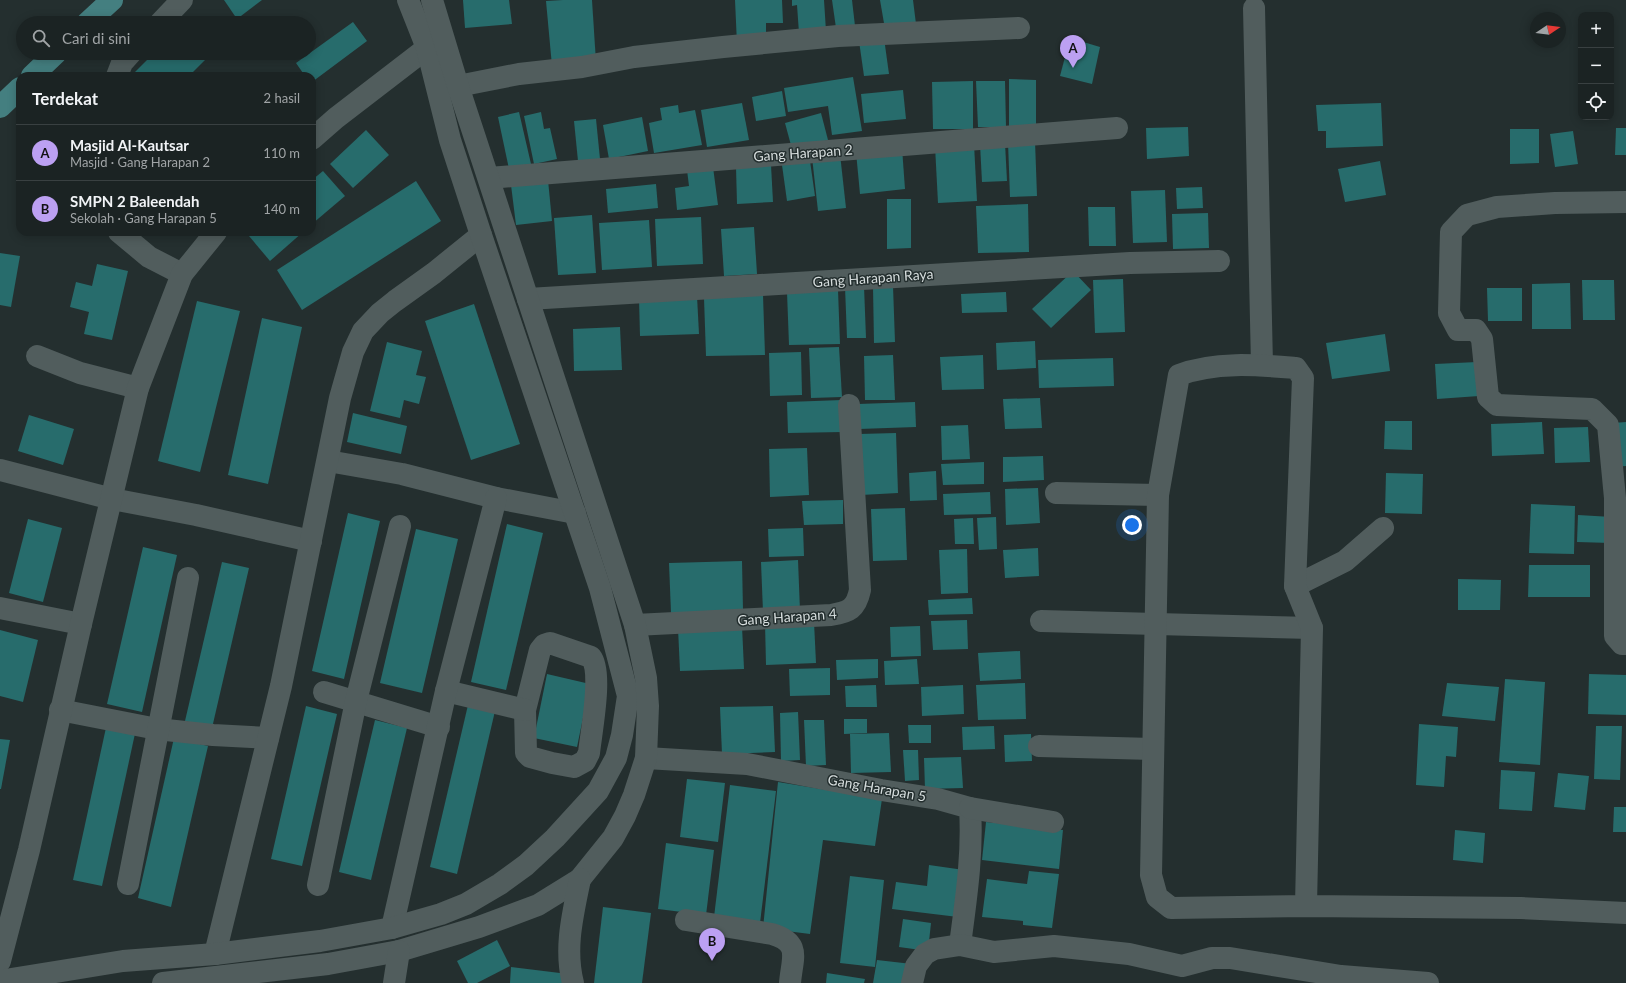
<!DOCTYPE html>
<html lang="id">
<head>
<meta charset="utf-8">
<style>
	:root { --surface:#1b2323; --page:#242b2b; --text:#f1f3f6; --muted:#a0a4a6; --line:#394041; --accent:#bca0f2 }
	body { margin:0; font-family:Lato,sans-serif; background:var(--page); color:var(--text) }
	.controls { position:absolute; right:12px; top:12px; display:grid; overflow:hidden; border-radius:8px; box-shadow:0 2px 10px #0003 }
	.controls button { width:36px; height:36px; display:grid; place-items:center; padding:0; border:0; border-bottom:1px solid var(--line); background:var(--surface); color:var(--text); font:20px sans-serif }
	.compass { position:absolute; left:1530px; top:12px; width:36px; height:36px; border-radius:50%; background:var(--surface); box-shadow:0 2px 10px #0003; rotate:77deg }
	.you { position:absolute; left:1132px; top:525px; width:14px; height:14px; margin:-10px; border:3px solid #fff; border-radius:50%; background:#1a73e8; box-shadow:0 0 0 6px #1a73e833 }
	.badge { display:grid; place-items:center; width:26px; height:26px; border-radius:50%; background:var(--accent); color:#111; font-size:13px; font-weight:700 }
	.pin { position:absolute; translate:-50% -33px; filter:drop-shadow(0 1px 2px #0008) }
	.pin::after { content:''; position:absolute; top:21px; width:14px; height:12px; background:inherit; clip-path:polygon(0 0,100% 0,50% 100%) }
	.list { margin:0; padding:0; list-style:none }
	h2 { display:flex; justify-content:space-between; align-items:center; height:52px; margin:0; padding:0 16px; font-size:17px }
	h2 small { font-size:13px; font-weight:400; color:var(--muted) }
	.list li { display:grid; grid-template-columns:26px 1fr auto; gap:12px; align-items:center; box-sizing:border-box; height:56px; padding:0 16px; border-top:1px solid var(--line) }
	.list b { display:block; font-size:15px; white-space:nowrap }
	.list p { margin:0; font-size:13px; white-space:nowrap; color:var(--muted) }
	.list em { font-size:13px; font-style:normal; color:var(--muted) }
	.icon { flex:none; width:22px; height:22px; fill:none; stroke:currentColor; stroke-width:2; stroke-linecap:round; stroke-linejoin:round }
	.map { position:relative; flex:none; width:1626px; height:983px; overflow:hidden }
	.search { position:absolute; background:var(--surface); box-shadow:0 2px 10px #0003; left:16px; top:16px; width:300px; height:44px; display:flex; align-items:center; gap:10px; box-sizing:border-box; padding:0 14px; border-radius:22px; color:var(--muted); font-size:15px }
	.panel { position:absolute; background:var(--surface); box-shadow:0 2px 10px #0003; left:16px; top:72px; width:300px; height:164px; border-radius:12px }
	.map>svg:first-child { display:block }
</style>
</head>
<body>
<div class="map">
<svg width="1626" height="983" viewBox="0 0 1626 983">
	<rect width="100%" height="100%" fill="#242f2f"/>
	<g fill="#276c6c">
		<path d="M224 0H262L237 19Z"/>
		<path d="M463 0H509L512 24 465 28Z"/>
		<path d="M563 0H592L596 62 552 66 546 1Z"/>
		<path d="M735 0H782L783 23H766V40L737 44Z"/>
		<path d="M792 0H824L826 31 799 33 797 5 792 6Z"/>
		<path d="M832 0H852L855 26 836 28Z"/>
		<path d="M880 0H913L916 24 885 29Z"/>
		<path d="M353 22 367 41 312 82V76H305L296 63Z"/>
		<path d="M884 38 889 74 864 76 859 41Z"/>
		<path d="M1070 38 1100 47 1092 84 1060 76Z"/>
		<path d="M154 53H212L189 76H131Z"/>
		<path d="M853 77 862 131 832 135 828 106 788 112 784 88Z"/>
		<path d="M1009 79 1036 80V128H1009Z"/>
		<path d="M973 81V129H933L932 82Z"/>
		<path d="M976 81H1005L1006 127H978Z"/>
		<path d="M903 90 906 119 864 123 861 94Z"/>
		<path d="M782 91 786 116 756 121 752 97Z"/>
		<path d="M742 103 749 140 707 147 701 110Z"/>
		<path d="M1381 103 1383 146 1326 148V131H1318L1316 105Z"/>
		<path d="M678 105 679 113 695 110 702 145 654 153 649 123 662 120 660 108Z"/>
		<path d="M519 112 531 164 509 169 498 117Z"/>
		<path d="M541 112 544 129 550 128 557 159 534 164 524 116Z"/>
		<path d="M821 113 828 140 792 149 785 123Z"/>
		<path d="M642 117 648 151 609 159 603 125Z"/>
		<path d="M596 119 600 159 578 161 574 121Z"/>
		<path d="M1188 127 1189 156 1147 159 1146 128Z"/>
		<path d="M1616 128H1626V155H1615Z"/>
		<path d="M1510 129H1539V163L1510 164Z"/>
		<path d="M366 130 389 155 353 188 330 164Z"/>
		<path d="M1573 131 1578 164 1555 167 1550 134Z"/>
		<path d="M1035 141 1037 196 1010 197 1008 142Z"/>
		<path d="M1005 143 1007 181 982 182 980 144Z"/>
		<path d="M974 144 977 201 938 203 935 146Z"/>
		<path d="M902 148 905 189 860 194 856 152Z"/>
		<path d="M840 154 846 208 818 211 812 157Z"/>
		<path d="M810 161 815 196 787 201 782 165Z"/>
		<path d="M1380 161 1386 195 1345 202 1338 169Z"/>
		<path d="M771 165 773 202 737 204 736 167Z"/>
		<path d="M713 167 718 205 677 210 675 188 689 186 687 170Z"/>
		<path d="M323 171 345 196 312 224V180Z"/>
		<path d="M548 180 552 221 516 225 511 185Z"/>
		<path d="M416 181 441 221 302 310 277 270Z"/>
		<path d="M656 184 658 208 608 213 606 189Z"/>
		<path d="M1202 187 1203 208 1177 209 1176 188Z"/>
		<path d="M1165 190 1167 242 1133 243 1131 191Z"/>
		<path d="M887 199H911V248L887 249Z"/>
		<path d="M1028 204 1029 252 978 253 976 206Z"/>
		<path d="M1088 207H1115L1116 246H1089Z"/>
		<path d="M1208 213 1209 248 1173 249 1172 214Z"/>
		<path d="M592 215 596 273 558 275 554 218Z"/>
		<path d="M701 217 703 264 657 266 655 219Z"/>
		<path d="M649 220 652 267 602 270 599 223Z"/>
		<path d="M754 227 757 274 724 276 721 229Z"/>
		<path d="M253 232H303L270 261 249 236Z"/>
		<path d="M0 253 20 256 11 307 0 305Z"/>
		<path d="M97 264 128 271 112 340 84 334 89 312 70 307 76 282 92 286Z"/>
		<path d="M1073 271 1091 290 1051 328 1032 309Z"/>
		<path d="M1123 279 1125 332 1095 333 1093 280Z"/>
		<path d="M1582 280H1614L1615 320H1583Z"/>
		<path d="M1570 283 1571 329H1532V284Z"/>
		<path d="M864 286 866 338H847L845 287Z"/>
		<path d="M893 286 895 342 874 343 873 287Z"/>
		<path d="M1487 288H1522V321H1488Z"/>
		<path d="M838 290 840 344 789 345 787 292Z"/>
		<path d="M1006 292 1007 312 962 313 961 294Z"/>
		<path d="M763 295 765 355 706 356 704 298Z"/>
		<path d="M697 296 699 334 640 336 639 298Z"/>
		<path d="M197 301 240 311 200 472 158 461Z"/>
		<path d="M474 304 520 444 471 460 425 321Z"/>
		<path d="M262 318 302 327 268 484 228 475Z"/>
		<path d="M620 327 622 370 574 371 573 329Z"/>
		<path d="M1385 334 1390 371 1332 379 1326 343Z"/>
		<path d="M1035 341 1036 368 997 370 996 343Z"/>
		<path d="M387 342 422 351 416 375 426 377 419 404 404 400 400 418 370 411Z"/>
		<path d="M839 347 842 397 811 398 809 348Z"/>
		<path d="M801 352 802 395 770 396 769 353Z"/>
		<path d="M893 355 895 400H865L864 356Z"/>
		<path d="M983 355 984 389 942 390 940 357Z"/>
		<path d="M1113 358 1114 386 1039 388 1038 360Z"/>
		<path d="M1477 362 1479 396 1437 399 1435 364Z"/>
		<path d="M1040 398 1042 428 1005 429 1003 399Z"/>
		<path d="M842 400 843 432 788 433 787 402Z"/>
		<path d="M915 402 916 427 859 429 858 404Z"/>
		<path d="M353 413 407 426 401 454 347 442Z"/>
		<path d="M29 415 74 429 63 465 18 451Z"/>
		<path d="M1385 421H1412V450L1384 449Z"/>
		<path d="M1542 422 1544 454 1492 456 1491 424Z"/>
		<path d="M1626 422V466L1615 467 1613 423Z"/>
		<path d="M968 425 970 459 942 460 941 426Z"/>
		<path d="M1588 427 1590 462 1555 463 1554 428Z"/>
		<path d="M896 433 898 493 861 495 859 434Z"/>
		<path d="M807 448 809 495 770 497 769 449Z"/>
		<path d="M1043 456 1044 480 1003 482V457Z"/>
		<path d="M984 462V484L943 485 941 464Z"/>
		<path d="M936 471 937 500 910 501 909 473Z"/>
		<path d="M1386 473 1423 474 1422 514 1385 513Z"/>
		<path d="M1038 488 1040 523 1006 525 1005 489Z"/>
		<path d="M990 492 991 514 944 515 943 494Z"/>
		<path d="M843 500V524L804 525 802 501Z"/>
		<path d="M1531 504 1575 506 1574 554 1529 553Z"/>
		<path d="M905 508 907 560 873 561 871 509Z"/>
		<path d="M348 513 380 521 344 679 312 671Z"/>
		<path d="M1578 515 1612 517 1611 543 1577 542Z"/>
		<path d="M996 517 997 549 979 550 977 518Z"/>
		<path d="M973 518 974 544H955L954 519Z"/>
		<path d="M28 519 62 528 43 602 9 593Z"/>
		<path d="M507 524 543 533 506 690 471 682Z"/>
		<path d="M803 528 804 556 769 557 768 529Z"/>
		<path d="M416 529 458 539 422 693 380 683Z"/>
		<path d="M143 547 177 555 142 712 107 704Z"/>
		<path d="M1038 548 1039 576 1005 578 1003 550Z"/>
		<path d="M967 549 968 593 941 594 939 550Z"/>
		<path d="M798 560 800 611 763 612 761 562Z"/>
		<path d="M742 561 743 610 671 613 669 563Z"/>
		<path d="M222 562 249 568 212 728 185 721Z"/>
		<path d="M1529 565H1590V597H1528Z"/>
		<path d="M1458 579 1501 580 1500 610H1458Z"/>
		<path d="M972 598 973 614 929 615 928 600Z"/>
		<path d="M967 620 968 649 933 650 931 621Z"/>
		<path d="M814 622 816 663 766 665 765 623Z"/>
		<path d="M742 626 744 669 680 671 678 628Z"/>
		<path d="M920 626 921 656 891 657 890 627Z"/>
		<path d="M0 630 38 640 23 702 0 696Z"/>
		<path d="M1020 651 1021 679 980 681 978 653Z"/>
		<path d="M878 659V678L837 680 836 660Z"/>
		<path d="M917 659 919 684 885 685 884 661Z"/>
		<path d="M830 668V695L790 696 789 669Z"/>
		<path d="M547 674 590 684 577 747 534 738Z"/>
		<path d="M1589 674 1626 675V715L1588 714Z"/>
		<path d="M1505 679 1545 682 1540 765 1499 762Z"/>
		<path d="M1025 683 1026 719 978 720 976 685Z"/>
		<path d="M1447 683 1499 687 1495 721 1442 716Z"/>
		<path d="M876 685 877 707H846L845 686Z"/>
		<path d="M963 685 964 714 922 716 921 687Z"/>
		<path d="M468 705 495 711 457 874 430 867Z"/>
		<path d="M306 706 337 714 302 866 271 859Z"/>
		<path d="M773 706 775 752 722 754 720 707Z"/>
		<path d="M798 712 800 760 781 761 780 713Z"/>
		<path d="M844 719H867V733L844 734Z"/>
		<path d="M375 720 407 728 371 880 339 872Z"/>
		<path d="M804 720H824L826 765 806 766Z"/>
		<path d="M107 723 136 729 102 886 73 880Z"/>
		<path d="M1419 724 1458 727 1456 757 1446 756 1444 787 1416 785Z"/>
		<path d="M908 725H931V743H909Z"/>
		<path d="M994 726 995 749 963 750 962 727Z"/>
		<path d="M1596 726H1622L1620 780 1594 779Z"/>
		<path d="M889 733 891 772 851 773 850 734Z"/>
		<path d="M1031 734 1032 761 1005 762 1004 735Z"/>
		<path d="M174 738 208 746 171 907 138 898Z"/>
		<path d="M0 739 10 740 1 789H0Z"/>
		<path d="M903 750H918L919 780 905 781Z"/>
		<path d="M961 757 963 788 925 789 924 758Z"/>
		<path d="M1501 770 1535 772 1532 811 1499 809Z"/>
		<path d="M1558 773 1589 776 1585 810 1554 807Z"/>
		<path d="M687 779 725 783 718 842 680 837Z"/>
		<path d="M778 782 882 799 875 846 823 840 810 934 763 928Z"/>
		<path d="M730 785 776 791 760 923 714 917Z"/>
		<path d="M1614 807H1626V832H1613Z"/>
		<path d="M986 822 1063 830 1059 869 982 860Z"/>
		<path d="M1455 830 1485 833 1483 863 1453 860Z"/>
		<path d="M666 843 714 850 706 915 658 909Z"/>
		<path d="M929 865 964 870 958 917 892 909 896 882 927 886Z"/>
		<path d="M1029 871 1059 874 1052 928 1023 925V921L982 917 987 879 1027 884Z"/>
		<path d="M850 876 884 880 875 967 840 963Z"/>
		<path d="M603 907 651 913 642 983H594Z"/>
		<path d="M903 919 931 923 928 951 899 947Z"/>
		<path d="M497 940 510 966 477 983H468L457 961Z"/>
		<path d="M877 960 912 964 909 983H873Z"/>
		<path d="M511 967 568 974 567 983H510Z"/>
		<path d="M827 973 865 979 864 983H826Z"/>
	</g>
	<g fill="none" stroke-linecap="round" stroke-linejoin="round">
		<g stroke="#515d5d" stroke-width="22">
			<path d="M1254 8 1262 365"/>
			<path d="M160 23 182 0"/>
			<path d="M117 76 122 63 131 53"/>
			<path d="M458 86 519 74 582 67 634 57 723 47 838 36 1019 28"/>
			<path d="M312 139 336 118 427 48"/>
			<path d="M489 178 1117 128"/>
			<path d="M1626 202 1555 203 1497 207 1467 215 1451 232 1449 313 1458 330H1476L1482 339 1488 397 1497 405 1592 409 1608 425 1615 498V636L1622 644H1626"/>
			<path d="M119 232 149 257 182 274"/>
			<path d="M528 299 1130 263 1219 261"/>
			<path d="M37 356 80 373 138 388"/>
			<path d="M328 461 402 474 496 498 575 513"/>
			<path d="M0 470 112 499 196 515 311 541"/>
			<path d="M1056 493 1158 495"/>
			<path d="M1295 586 1345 561 1383 528"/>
			<path d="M0 608 81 624"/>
			<path d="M1041 621 1312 628"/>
			<path d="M635 625 831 615C849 612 856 609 860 590L849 405"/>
			<path d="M550 643 591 657C603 672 591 733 589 753L585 761 574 767 552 763 530 757 526 753 525 710 540 650 544 645Z"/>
			<path d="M446 691 525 710"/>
			<path d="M324 692 439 727"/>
			<path d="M60 710 157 729 213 735 268 738"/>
			<path d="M1039 746 1153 749"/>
			<path d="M646 758 747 764 881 790 938 799 970 808C973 854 966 899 960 945"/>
			<path d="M970 808 1053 822"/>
			<path d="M128 884 188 578"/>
			<path d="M318 885 356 701 400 526"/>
			<path d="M1306 906 1312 628 1295 586 1303 378 1296 368C1259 365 1215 361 1179 375L1158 495 1151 875 1157 897 1171 908 1306 906 1521 908 1626 913"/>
			<path d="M686 920 772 934C802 943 792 958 790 983"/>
			<path d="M392 928 446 691 496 498"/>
			<path d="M215 954 281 686 340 398 353 352 363 331 380 313 395 301 434 273 481 235"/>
			<path d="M0 961 29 850 81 624 138 388 182 274 216 232"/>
			<path d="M0 981 123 961 215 954 320 941 392 928 441 914 466 904 500 884 526 865 555 838 598 791 616 758 622 735 628 696 600 588 481 235 450 140 427 48 408 0"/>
			<path d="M163 983 328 964 399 951 479 927 538 905 580 879 613 838 625 816 634 795 646 758 648 706 646 678 635 625 458 86 432 0"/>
			<path d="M394 983 399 951"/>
			<path d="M573 983C564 948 573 914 580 879"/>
			<path d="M912 983 916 966 925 954 934 949 960 945 994 952 1054 946 1129 954 1182 966 1212 958H1230L1341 976 1428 983"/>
		</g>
		<g stroke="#447f80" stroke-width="22">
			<path d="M87 23 112 0"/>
			<path d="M32 76 56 53"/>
			<path d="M0 107 20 88"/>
		</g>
	</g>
	<g text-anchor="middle" stroke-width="3" stroke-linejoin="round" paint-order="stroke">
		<g font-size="14" fill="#d6dddd" stroke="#242f2f">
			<text transform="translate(803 153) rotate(-4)" y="5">Gang Harapan 2</text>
			<text transform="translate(873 278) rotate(-4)" y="5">Gang Harapan Raya</text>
			<text transform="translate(787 617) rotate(-4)" y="5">Gang Harapan 4</text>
			<text transform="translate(877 788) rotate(10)" y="5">Gang Harapan 5</text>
		</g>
	</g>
</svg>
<div class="controls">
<button>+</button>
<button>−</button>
<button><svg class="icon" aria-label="locate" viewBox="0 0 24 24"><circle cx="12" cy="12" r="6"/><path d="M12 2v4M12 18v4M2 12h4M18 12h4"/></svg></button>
</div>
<svg class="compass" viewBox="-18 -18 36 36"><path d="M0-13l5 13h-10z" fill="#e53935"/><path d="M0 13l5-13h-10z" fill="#a0a4a6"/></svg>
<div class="you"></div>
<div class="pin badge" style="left:1073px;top:68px">A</div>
<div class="pin badge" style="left:712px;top:961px">B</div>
<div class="search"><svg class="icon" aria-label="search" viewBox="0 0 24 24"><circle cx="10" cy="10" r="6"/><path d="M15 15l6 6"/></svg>Cari di sini</div>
<section class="panel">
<h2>Terdekat<small>2 hasil</small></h2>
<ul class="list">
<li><span class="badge">A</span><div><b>Masjid Al-Kautsar</b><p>Masjid · Gang Harapan 2</p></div><em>110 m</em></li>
<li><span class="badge">B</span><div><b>SMPN 2 Baleendah</b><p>Sekolah · Gang Harapan 5</p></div><em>140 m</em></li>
</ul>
</section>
</div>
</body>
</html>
